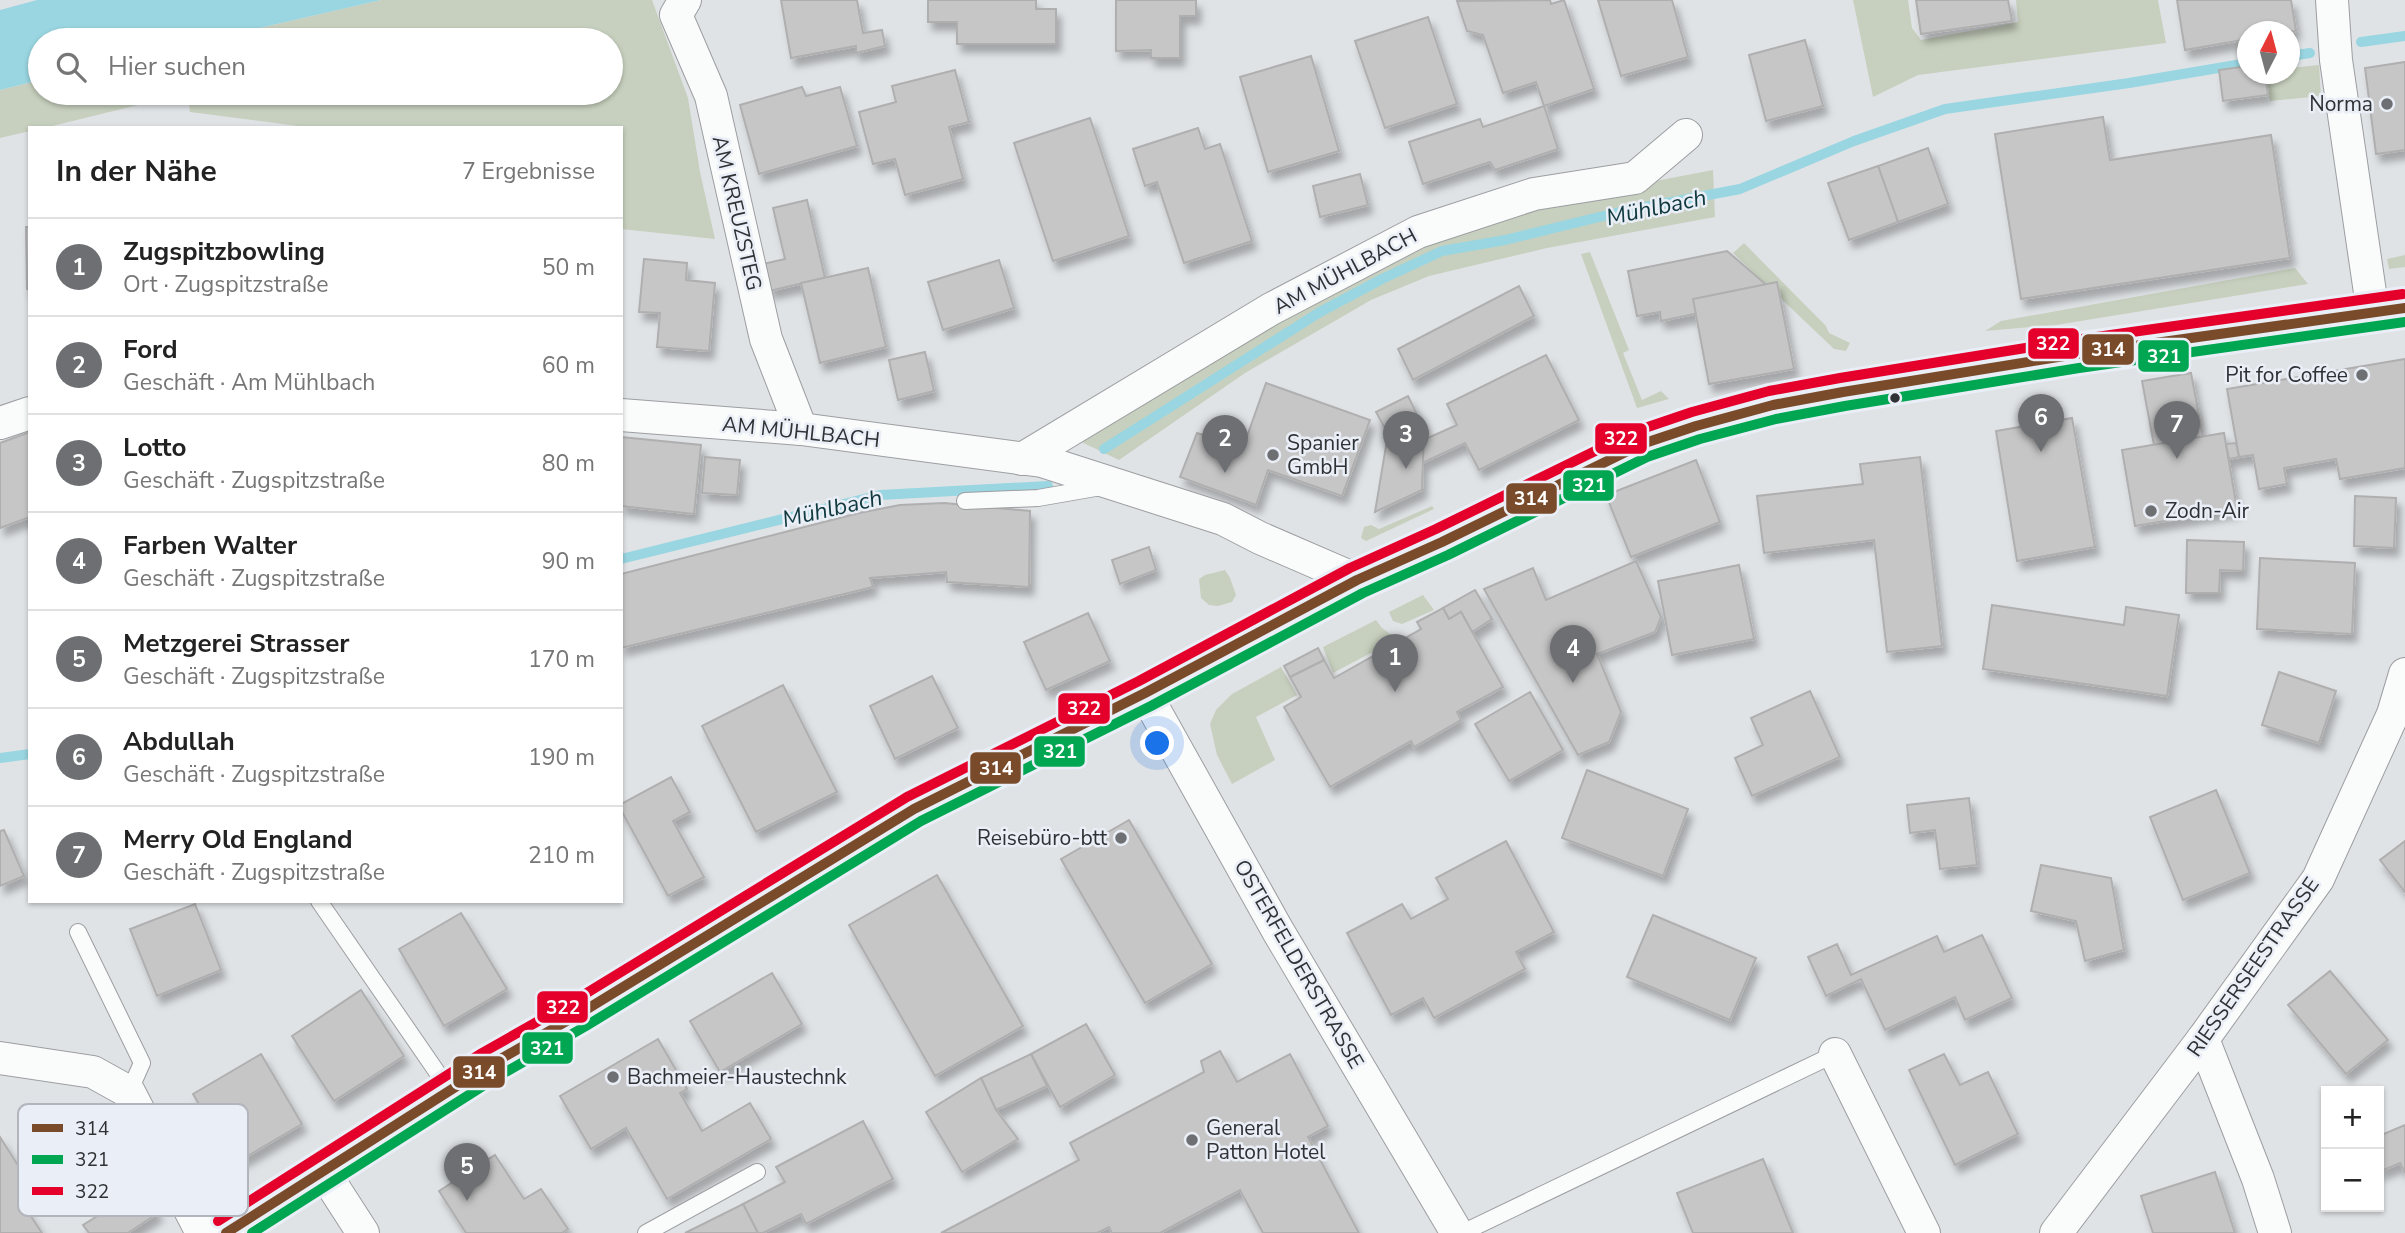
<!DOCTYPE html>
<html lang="de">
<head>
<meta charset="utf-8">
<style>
	:root { --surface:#fff; --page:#f6f6f6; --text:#222; --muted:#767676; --line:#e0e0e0; --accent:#6d6f72 }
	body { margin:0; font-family:"Nunito Sans",sans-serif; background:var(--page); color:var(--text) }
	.controls { position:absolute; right:21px; bottom:21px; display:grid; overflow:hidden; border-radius:0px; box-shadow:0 2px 5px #0004 }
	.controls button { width:63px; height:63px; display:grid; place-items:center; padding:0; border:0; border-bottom:2px solid var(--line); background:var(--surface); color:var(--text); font:35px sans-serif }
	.compass { position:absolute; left:2237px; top:21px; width:63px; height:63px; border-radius:50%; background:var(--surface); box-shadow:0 2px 5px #0004; rotate:6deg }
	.you { position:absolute; left:1158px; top:744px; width:24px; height:24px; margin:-18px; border:5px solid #fff; border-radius:50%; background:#1a73e8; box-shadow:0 0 0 10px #1a73e833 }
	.badge { display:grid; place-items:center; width:46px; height:46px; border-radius:50%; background:var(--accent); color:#fff; font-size:23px; font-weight:700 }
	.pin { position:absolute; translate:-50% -58px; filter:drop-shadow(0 2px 4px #0008) }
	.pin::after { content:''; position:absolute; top:37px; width:24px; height:21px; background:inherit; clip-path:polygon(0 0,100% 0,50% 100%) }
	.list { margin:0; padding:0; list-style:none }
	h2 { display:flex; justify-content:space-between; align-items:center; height:91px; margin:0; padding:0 28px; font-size:30px }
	h2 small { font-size:23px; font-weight:400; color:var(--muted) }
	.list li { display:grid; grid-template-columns:46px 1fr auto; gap:21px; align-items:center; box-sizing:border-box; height:98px; padding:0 28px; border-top:2px solid var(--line) }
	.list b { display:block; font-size:26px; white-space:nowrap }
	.list p { margin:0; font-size:23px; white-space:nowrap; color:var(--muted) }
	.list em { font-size:23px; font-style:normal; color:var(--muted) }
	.icon { flex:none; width:38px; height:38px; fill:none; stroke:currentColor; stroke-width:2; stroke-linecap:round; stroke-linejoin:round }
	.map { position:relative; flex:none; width:2405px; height:1233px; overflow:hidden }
	.search { position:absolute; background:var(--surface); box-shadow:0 2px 5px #0004; left:28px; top:28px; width:595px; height:77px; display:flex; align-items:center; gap:18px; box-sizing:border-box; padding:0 24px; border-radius:38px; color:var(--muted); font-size:26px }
	.panel { position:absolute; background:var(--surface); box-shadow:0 2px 5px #0004; left:28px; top:126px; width:595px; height:777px; border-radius:0px }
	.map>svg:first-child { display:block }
</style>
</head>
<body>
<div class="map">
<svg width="2405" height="1233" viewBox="0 0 2405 1233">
	<defs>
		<filter id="shadow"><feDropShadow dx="4.5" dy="8" stdDeviation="3.5" flood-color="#0004"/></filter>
	</defs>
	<rect width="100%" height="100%" fill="#e0e3e6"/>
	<g fill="#c7d0be">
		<path d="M381 0H652L688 98 700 172 715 239 621 229V128H313L190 112 188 93H611V40H208Z"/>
		<path d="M1853 0H1908L1912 28 1921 40 2018 22 2016 0H2158L2166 43 1918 75 1873 97Z"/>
		<path d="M2319 65 2321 96 2270 101 2265 74H2290V68Z"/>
		<path d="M40 80V93L183 94 44 128H30V131L0 138V90Z"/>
		<path d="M1713 170 1715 217 1547 248 1429 276 1371 300 1245 373 1119 460 1071 437 1430 237 1588 194Z"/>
		<path d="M1744 243 1826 326 1829 333 1850 343 1846 351 1834 349 1733 253Z"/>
		<path d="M1590 252 1629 350 1623 353 1642 400 1661 391 1669 399 1637 408 1581 254Z"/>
		<path d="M2405 255V267L2389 269 2387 259Z"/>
		<path d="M2295 268 2308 284 2056 325 1985 331 2001 321Z"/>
		<path d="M1432 506 1434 509 1366 541 1361 538 1364 527 1371 525 1379 529Z"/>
		<path d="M1225 570 1230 578 1236 595 1232 602 1218 606 1209 605 1201 598 1199 579 1205 575Z"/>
		<path d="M1423 595 1434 610 1402 624 1393 621 1389 612Z"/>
		<path d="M1376 620 1382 628 1397 639 1333 673 1323 647Z"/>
		<path d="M1281 667 1297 695 1256 717 1275 760 1232 784 1217 755 1210 724 1216 710 1232 694Z"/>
	</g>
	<path fill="#99d6e1" d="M37 0H381L208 40H40V80L0 90V10Z"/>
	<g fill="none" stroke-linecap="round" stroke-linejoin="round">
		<g stroke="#99d6e1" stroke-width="10">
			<path d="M2361 42 2405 36"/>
			<path d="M2290 56 2310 53"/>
			<path d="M1104 449 1320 312 1382 279 1442 251 1505 240 1624 211 1740 189 1854 141 1945 109 2129 83 2248 63"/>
			<path d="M621 559 880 495 1048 486"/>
			<path d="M0 758 30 754"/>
		</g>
	</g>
	<g fill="#c7c6c7" stroke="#b0afb0" stroke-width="2" filter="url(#shadow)">
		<path d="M781 0H857L863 33 882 30 885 46 856 53V46L791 58Z"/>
		<path d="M928 0H1036V9H1056V44H957V22H928Z"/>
		<path d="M1116 0H1196V16H1180V58H1151V50L1116 51Z"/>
		<path d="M1550 0 1551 4 1564 0 1594 89 1544 106 1536 82 1503 93 1483 35 1467 31 1457 1Z"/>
		<path d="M1598 0H1672L1688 57 1621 76Z"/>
		<path d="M1916 0H2008L2012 21 1921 34Z"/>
		<path d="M2177 0H2291L2296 31 2248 32V39L2185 50Z"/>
		<path d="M1428 17 1457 104 1385 128 1355 41Z"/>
		<path d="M1805 40 1823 106 1766 121 1749 55Z"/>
		<path d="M1311 56 1339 151 1268 172 1240 77Z"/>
		<path d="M2405 62V150L2376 154 2365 68Z"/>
		<path d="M2248 66V74H2265L2268 95 2223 101 2219 70Z"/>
		<path d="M955 70 969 122 949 127 963 179 905 195 895 159 873 164 859 112 896 102 892 86Z"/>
		<path d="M802 87 806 96 840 87 857 146 759 174 740 105Z"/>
		<path d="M1544 106 1558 149 1495 170 1490 162 1423 184 1409 142 1480 119 1483 127Z"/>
		<path d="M2103 117 2110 160 2271 135 2290 258 2021 299 1995 134Z"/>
		<path d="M1090 118 1129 236 1053 261 1014 143Z"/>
		<path d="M1198 128 1205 149 1220 144 1252 241 1184 263 1157 182 1145 186 1133 149Z"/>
		<path d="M1928 148 1948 204 1898 222 1878 166Z"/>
		<path d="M1878 166 1898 222 1849 240 1828 183Z"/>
		<path d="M1360 174 1368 205 1320 217 1313 186Z"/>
		<path d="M807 200 825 278 769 291 763 264 785 259 773 208Z"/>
		<path d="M26 227H30V289H27Z"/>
		<path d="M1727 251 1770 288 1696 302 1699 313 1661 321 1660 312 1637 316 1628 271Z"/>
		<path d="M644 259 687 263 686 280 715 283 709 351 657 347 660 313 639 312Z"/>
		<path d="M999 260 1014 308 943 330 928 282Z"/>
		<path d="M868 268 886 347 820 363 801 283Z"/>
		<path d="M1777 282 1794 369 1709 384 1693 299Z"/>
		<path d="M1519 286 1534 316 1413 380 1398 349Z"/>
		<path d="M925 352 934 391 898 400 889 360Z"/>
		<path d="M1546 355 1579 420 1479 470 1465 443 1420 464 1421 441 1457 425 1447 404Z"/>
		<path d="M2405 359V468L2340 479 2336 459 2284 468 2287 484 2259 489 2253 455 2239 457 2227 389Z"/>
		<path d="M2191 373 2203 437 2154 445 2142 381Z"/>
		<path d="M1266 383 1370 420 1342 496 1268 470 1256 505 1180 477 1197 433 1222 441 1225 431 1246 439Z"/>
		<path d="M1408 396 1424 429 1422 490 1375 512 1388 434 1376 412Z"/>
		<path d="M2072 418 2095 547 2017 561 1996 431Z"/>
		<path d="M30 432V517L0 528V443Z"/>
		<path d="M2224 433 2237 509 2135 526 2122 450Z"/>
		<path d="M621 437 701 445 694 514 621 506Z"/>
		<path d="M2236 443 2239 457 2229 459 2226 444Z"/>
		<path d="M705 457 740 460 737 495 702 493Z"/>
		<path d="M1920 457 1942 646 1887 652 1874 540 1764 553 1757 496 1863 484 1860 464Z"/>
		<path d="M1696 460 1720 522 1631 557 1606 495Z"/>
		<path d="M2355 496 2396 498 2394 548 2354 546Z"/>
		<path d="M944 503 1030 511 1029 587 947 582 946 572 870 578 873 587 621 648V574L859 513 900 505Z"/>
		<path d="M2187 540 2244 542 2243 571 2220 570 2219 593H2186Z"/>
		<path d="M1149 547 1156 570 1120 584 1112 560Z"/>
		<path d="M2260 558 2355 563 2352 634 2257 629Z"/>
		<path d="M1636 561 1661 617 1655 632 1597 654 1621 712 1609 742 1578 755 1484 589 1533 568 1546 600Z"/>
		<path d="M1739 565 1754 639 1672 655 1658 581Z"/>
		<path d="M1475 590 1492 619 1472 632 1461 612 1449 619 1443 608Z"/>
		<path d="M1992 605 2124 625 2126 607 2179 615 2167 696 1983 669Z"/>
		<path d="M1443 608 1449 619 1461 612 1503 687 1457 712 1461 720 1414 747 1411 741 1330 787 1284 707 1301 697 1290 677 1324 660 1334 678 1421 629 1417 622Z"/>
		<path d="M1088 613 1110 661 1046 690 1024 642Z"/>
		<path d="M1318 648 1324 660 1290 677 1284 666Z"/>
		<path d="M2279 672 2336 691 2319 743 2262 725Z"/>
		<path d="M932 676 958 728 895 759 870 706Z"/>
		<path d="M783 685 837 792 756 832 702 726Z"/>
		<path d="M1810 691 1840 757 1752 796 1735 758 1763 745 1751 718Z"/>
		<path d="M1530 692 1563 750 1509 781 1475 724Z"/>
		<path d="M1587 770 1688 809 1663 876 1562 838Z"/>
		<path d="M671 777 690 812 673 821 704 877 668 896 621 810V804Z"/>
		<path d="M2216 790 2250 873 2183 900 2150 817Z"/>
		<path d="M1969 798 1977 865 1940 869 1935 830 1910 833 1907 805Z"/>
		<path d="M1129 820 1212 964 1145 1003 1061 859Z"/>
		<path d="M4 830 24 876 0 886V831Z"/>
		<path d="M1506 841 1554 932 1516 952 1525 969 1434 1018 1423 998 1391 1015 1347 933 1402 904 1411 919 1448 899 1436 878Z"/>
		<path d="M2405 841V892L2380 860Z"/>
		<path d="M2041 865 2111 878 2124 950 2085 961 2076 921 2031 911Z"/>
		<path d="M937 875 1023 1026 935 1076 849 925Z"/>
		<path d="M195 904 221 970 157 996 130 929Z"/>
		<path d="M461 913 507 989 444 1026 399 949Z"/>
		<path d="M1653 915 1756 958 1730 1020 1627 977Z"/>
		<path d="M1982 935 2012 998 1965 1020 1955 997 1885 1030 1861 979 1826 996 1808 957 1837 944 1851 975 1937 936 1944 952Z"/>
		<path d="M2330 971 2388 1040 2346 1074 2288 1005Z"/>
		<path d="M772 973 802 1024 720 1072 690 1021Z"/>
		<path d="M361 990 404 1056 334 1101 292 1036Z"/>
		<path d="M1086 1024 1115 1075 1060 1107 1031 1054Z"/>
		<path d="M658 1039 687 1089 680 1093 702 1131 750 1103 771 1139 667 1199 626 1128 591 1149 560 1096Z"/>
		<path d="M1220 1051 1237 1082 1290 1054 1328 1126 1308 1137 1359 1233H1263L1240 1190 1160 1233H1112L1109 1227 1097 1233H941L1079 1160 1070 1143 1204 1072 1201 1061Z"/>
		<path d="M261 1054 302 1124 234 1164 193 1094Z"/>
		<path d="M1031 1054 1047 1086 996 1110 981 1078Z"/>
		<path d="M1944 1054 1960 1085 1988 1072 2018 1134 1955 1165 1909 1070Z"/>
		<path d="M981 1078 996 1110 1018 1139 962 1172 926 1112Z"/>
		<path d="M863 1121 893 1179 806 1224 801 1214 763 1233H758L743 1204 785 1182 776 1167Z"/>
		<path d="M2405 1125V1173L2400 1163 2379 1172V1136Z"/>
		<path d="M0 1137 35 1192 21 1201 42 1233H0Z"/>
		<path d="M495 1155 524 1199 541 1189 568 1229 562 1233H466L439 1191Z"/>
		<path d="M120 1158 158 1213 128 1233H89L83 1225 99 1215 79 1185Z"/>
		<path d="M1763 1159 1793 1233H1693L1677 1193Z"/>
		<path d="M2215 1172 2235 1233H2153L2141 1196Z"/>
		<path d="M743 1204 758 1233H685Z"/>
	</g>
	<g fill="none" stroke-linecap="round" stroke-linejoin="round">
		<g stroke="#9c9ea1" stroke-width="18">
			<g id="lane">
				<path d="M965 501 1038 498 1101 487"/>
				<path d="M319 901 450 1091"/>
				<path d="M78 932 142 1063 129 1092"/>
				<path d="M646 1233 757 1172"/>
				<path d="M1462 1233 1835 1054"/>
			</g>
		</g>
		<g stroke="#9c9ea1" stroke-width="34">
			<g id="street">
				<path d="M685 0 676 15 711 96 766 339 801 429"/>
				<path d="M2332 0 2336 60 2373 313"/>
				<path d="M621 415 801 429 1042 461 1223 519 1260 538 1357 580"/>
				<path d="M0 423 30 413"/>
				<path d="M1022 459 1271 309 1418 232 1534 194 1635 178 1686 135"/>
				<path d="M1145 693 1278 931 1457 1233"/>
				<path d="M2203 1039 2258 1179 2275 1233"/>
				<path d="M1835 1054 1924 1233"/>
				<path d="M0 1058 93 1072 129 1092 202 1233"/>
				<path d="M323 1171 363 1233"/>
				<path d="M2056 1233 2203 1039 2318 879 2393 714 2405 674"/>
			</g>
		</g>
		<g stroke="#9c9ea1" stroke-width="41">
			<path id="primary" d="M226 1233 490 1065 579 1014 914 809 1145 693 1357 580 1442 542 1642 444 1696 426 1773 405 1843 392 2077 354 2405 308"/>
		</g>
		<use href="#lane" stroke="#fafbfb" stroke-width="16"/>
		<use href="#street" stroke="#fafbfb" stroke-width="32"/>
		<use href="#primary" stroke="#fafbfb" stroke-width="38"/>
		<g stroke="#eaeff7" stroke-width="16">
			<path id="bus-1" d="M226 1233 490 1065 579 1014 914 809 1145 693 1357 580 1442 542 1642 444 1696 426 1773 405 1843 392 2077 354 2405 308"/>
		</g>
		<g stroke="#eaeff7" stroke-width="16">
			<path id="bus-2" d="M252 1233 497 1077 586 1026 921 821 1151 706 1363 593 1448 555 1647 457 1700 439 1776 419 1845 406 2079 368 2405 322"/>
		</g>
		<g stroke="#eaeff7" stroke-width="16">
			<path id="bus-3" d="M218 1221 482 1053 572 1002 907 797 1139 681 1350 568 1436 529 1636 431 1692 412 1769 391 1840 378 2075 340 2403 294"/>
		</g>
		<use href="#bus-1" stroke="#7a4b2a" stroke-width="10"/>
		<use href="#bus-2" stroke="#00a651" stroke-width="10"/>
		<use href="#bus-3" stroke="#e4002b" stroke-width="10"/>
	</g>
	<g fill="#6d6f72" stroke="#eaeff7" stroke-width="2.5">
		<circle cx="2387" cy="104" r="7"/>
		<circle cx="2362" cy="375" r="7"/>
		<circle cx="1273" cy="455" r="7"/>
		<circle cx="2151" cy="511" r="7"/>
		<circle cx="1121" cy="838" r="7"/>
		<circle cx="613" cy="1077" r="7"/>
		<circle cx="1192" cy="1140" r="7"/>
	</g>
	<circle fill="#2f3134" stroke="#eaeff7" stroke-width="2.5" cx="1895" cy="398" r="6"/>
	<g text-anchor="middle" stroke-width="5" stroke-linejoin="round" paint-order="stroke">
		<g font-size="21" fill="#2f3134" stroke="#eaeff7" text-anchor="start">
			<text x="2373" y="111" text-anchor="end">Norma</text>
			<text x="2348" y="382" text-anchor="end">Pit for Coffee</text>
			<text x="1287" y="450">Spanier<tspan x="1287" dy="24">GmbH</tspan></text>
			<text x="2165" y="518">Zodn-Air</text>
			<text x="1107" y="845" text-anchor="end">Reisebüro-btt</text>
			<text x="627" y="1084">Bachmeier-Haustechnk</text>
			<text x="1206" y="1135">General<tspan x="1206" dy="24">Patton Hotel</tspan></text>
		</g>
		<g font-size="21" fill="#2f3134" stroke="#eaeff7">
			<text transform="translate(737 213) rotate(77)" y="7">AM KREUZSTEG</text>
			<text transform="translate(1345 271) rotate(-28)" y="7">AM MÜHLBACH</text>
			<text transform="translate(801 432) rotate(6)" y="7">AM MÜHLBACH</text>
			<text transform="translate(1299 964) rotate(60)" y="7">OSTERFELDERSTRASSE</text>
			<text transform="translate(2253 967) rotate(-55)" y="7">RIESSERSEESTRASSE</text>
		</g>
		<g font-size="23" font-style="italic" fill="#10393f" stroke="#eaeff7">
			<text transform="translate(1656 207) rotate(-12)" y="8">Mühlbach</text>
			<text transform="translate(832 508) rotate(-13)" y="8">Mühlbach</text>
		</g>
	</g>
	<rect x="18" y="1104" width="230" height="112" rx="10" fill="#eaeff7" stroke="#b2b6bc" stroke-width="2"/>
	<rect x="32" y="1124" width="31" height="8" fill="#7a4b2a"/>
	<rect x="32" y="1155" width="31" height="9" fill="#00a651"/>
	<rect x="32" y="1187" width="31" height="8" fill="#e4002b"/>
	<g font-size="19" fill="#2f3134">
		<text x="75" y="1135">314</text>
		<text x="75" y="1166">321</text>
		<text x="75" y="1198">322</text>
	</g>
	<g stroke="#eaeff7" stroke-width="2.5">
		<rect x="2027" y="327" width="53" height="33" rx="7" fill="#e4002b"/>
		<rect x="2081" y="333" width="54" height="33" rx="7" fill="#7a4b2a"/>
		<rect x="2137" y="339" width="53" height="34" rx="7" fill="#00a651"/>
		<rect x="1594" y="422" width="54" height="33" rx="7" fill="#e4002b"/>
		<rect x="1562" y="469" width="53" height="33" rx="7" fill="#00a651"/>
		<rect x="1505" y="482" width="53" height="33" rx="7" fill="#7a4b2a"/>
		<rect x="1057" y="692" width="54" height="33" rx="7" fill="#e4002b"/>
		<rect x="1033" y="735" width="53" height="33" rx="7" fill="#00a651"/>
		<rect x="969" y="751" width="53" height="34" rx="7" fill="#7a4b2a"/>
		<rect x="536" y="990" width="53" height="34" rx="7" fill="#e4002b"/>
		<rect x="521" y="1031" width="53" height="34" rx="7" fill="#00a651"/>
		<rect x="452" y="1055" width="54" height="34" rx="7" fill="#7a4b2a"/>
	</g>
	<g font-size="19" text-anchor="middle" font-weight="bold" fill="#fff">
		<text x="2053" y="350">322</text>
		<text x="2108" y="356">314</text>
		<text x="2164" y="363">321</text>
		<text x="1621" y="445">322</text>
		<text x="1589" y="492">321</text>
		<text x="1531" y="505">314</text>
		<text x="1084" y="715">322</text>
		<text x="1060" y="758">321</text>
		<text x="996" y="775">314</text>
		<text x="563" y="1014">322</text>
		<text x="547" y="1055">321</text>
		<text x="479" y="1079">314</text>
	</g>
</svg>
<div class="controls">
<button>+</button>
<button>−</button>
</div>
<svg class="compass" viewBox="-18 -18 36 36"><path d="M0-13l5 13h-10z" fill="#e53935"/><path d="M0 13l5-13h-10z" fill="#767676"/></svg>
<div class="you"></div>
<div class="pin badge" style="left:1395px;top:692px">1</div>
<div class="pin badge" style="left:1225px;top:473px">2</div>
<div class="pin badge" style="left:1406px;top:469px">3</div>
<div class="pin badge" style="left:1573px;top:683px">4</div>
<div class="pin badge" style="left:467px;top:1201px">5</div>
<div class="pin badge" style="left:2041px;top:452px">6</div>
<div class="pin badge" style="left:2177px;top:459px">7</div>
<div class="search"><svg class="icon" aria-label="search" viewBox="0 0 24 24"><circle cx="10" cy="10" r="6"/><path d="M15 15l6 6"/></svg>Hier suchen</div>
<section class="panel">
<h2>In der Nähe<small>7 Ergebnisse</small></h2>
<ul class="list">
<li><span class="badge">1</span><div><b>Zugspitzbowling</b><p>Ort · Zugspitzstraße</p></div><em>50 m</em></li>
<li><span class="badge">2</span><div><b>Ford</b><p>Geschäft · Am Mühlbach</p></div><em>60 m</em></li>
<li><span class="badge">3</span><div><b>Lotto</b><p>Geschäft · Zugspitzstraße</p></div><em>80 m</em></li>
<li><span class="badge">4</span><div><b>Farben Walter</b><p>Geschäft · Zugspitzstraße</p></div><em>90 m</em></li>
<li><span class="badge">5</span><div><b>Metzgerei Strasser</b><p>Geschäft · Zugspitzstraße</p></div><em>170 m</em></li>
<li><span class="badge">6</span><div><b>Abdullah</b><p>Geschäft · Zugspitzstraße</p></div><em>190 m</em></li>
<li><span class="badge">7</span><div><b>Merry Old England</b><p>Geschäft · Zugspitzstraße</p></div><em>210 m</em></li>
</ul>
</section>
</div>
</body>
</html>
